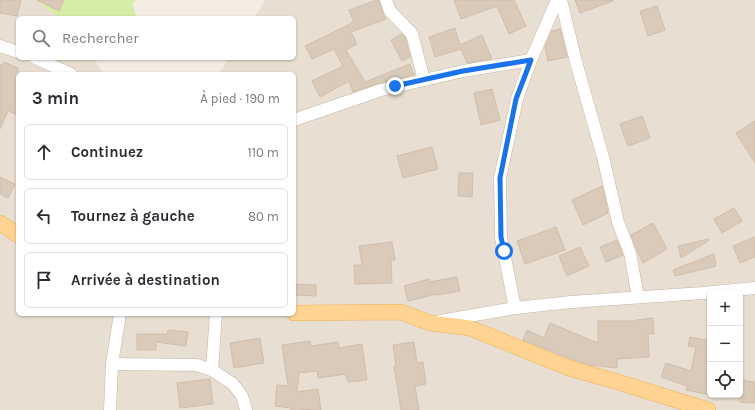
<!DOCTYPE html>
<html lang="fr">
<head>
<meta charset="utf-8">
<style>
	:root { --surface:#fff; --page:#f2f2f3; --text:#2b2b33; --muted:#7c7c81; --line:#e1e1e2 }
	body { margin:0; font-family:Karla,sans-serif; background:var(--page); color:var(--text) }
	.controls { position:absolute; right:12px; bottom:12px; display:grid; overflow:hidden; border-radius:6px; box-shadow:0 1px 3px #0004 }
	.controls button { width:36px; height:36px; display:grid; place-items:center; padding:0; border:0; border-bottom:1px solid var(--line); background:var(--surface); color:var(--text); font:20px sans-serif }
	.stop { position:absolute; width:12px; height:12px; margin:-9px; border:3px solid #1a73e8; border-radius:50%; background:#fff }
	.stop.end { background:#1a73e8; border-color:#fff; box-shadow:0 1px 4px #0008 }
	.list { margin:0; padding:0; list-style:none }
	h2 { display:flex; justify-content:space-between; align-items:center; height:52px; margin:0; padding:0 16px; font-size:17px }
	h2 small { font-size:13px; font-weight:400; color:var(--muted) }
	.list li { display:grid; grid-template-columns:26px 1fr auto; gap:12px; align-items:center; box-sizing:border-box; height:56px; margin:0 8px 8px; padding:0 8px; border:1px solid var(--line); border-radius:6px }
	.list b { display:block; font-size:15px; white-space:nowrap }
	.list em { font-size:13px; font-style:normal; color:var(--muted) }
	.icon { flex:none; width:22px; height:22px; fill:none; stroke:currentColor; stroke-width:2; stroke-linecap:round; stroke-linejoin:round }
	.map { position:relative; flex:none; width:755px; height:410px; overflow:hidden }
	.search { position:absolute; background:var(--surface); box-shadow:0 1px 3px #0004; left:16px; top:16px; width:280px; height:44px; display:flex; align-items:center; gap:10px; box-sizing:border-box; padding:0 14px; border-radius:6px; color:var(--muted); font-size:15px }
	.panel { position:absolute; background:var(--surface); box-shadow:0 1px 3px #0004; left:16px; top:72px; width:280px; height:244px; border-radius:6px }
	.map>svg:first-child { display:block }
</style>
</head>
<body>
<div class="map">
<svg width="755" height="410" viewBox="0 0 755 410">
	<rect width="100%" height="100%" fill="#f4ede3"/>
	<path fill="#e8ded1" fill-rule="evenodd" d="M0 0H36L60 18H18V58H93L104 74H18V314H294V74H219L229 58H294V18H254L265 0H755V410H0ZM710 293H740V395H710Z"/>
	<path fill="#d5eda7" d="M36 0H136L132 4 137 18H60Z"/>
	<g fill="#d9caba" stroke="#d2beaa">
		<path d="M0 0H21L17 16 0 13Z"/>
		<path d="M37 0H64L59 11Z"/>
		<path d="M377 0H379L383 14 386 19 351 32 357 44 346 50 365 82 410 64 414 75 379 83 353 92 349 81 320 97 312 81 343 66 334 49 312 59 305 46 354 22 349 10Z"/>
		<path d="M454 0H514L526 26 509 34 497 6 461 19Z"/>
		<path d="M575 0H612L613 1 580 13Z"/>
		<path d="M657 6 665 30 648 36 640 11Z"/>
		<path d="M455 28 460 45 482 35 492 59 467 63 461 49 435 57 429 37Z"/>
		<path d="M560 29 567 57 548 61 545 47 552 31Z"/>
		<path d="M402 34 405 38 410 57 402 61 391 40Z"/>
		<path d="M4 62 18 68V115L8 111 0 129V64L3 66Z"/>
		<path d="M492 89 500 120 481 125 474 93Z"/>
		<path d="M642 116 650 138 628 146 620 124Z"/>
		<path d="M755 121V163L736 133Z"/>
		<path d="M432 147 438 169 403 178 397 156Z"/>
		<path d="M459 173H473L472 197 458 196Z"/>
		<path d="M0 177 15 184 8 198 0 194Z"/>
		<path d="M602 186 608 213 583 225 572 200Z"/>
		<path d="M734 208 742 221 722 233 714 219Z"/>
		<path d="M653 223 667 249 643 263 638 253 631 235Z"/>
		<path d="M556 227 565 250 525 264 517 241 537 234Z"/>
		<path d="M755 237V257L740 263 733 246Z"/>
		<path d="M708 239V241L681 258 678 246Z"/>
		<path d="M617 240 623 255 606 262 600 247Z"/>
		<path d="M392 242 395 260H391L392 283 355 284 354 265H362L359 246Z"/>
		<path d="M580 247 589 266 567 276 559 256Z"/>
		<path d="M714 254 716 266 675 276 673 270Z"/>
		<path d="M457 277 460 291 437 295V294L408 301 404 286 429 279V282Z"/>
		<path d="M294 284 316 285V296L294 295Z"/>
		<path d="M653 318 654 334H648L649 357 617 359V368L590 365 574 360 523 340 527 330 544 338 550 323 598 343V321H637L636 320Z"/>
		<path d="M168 330 188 332 186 346 156 342V350H137V334H167Z"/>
		<path d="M690 337 710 341V395L686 390 687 386 661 377 666 363 691 371 696 347 688 346Z"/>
		<path d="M260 338 264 363 234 368 230 343Z"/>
		<path d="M310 341 311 346 338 342 339 348 362 344 367 380 348 382 346 374 318 378 317 371 299 373 297 392 318 389 321 410 295 409V410H291V408L275 406 277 385 288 386 282 345Z"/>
		<path d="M414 342 417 363 423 362 426 384 415 386 419 410H401L394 366H396L393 345Z"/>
		<path d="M210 379 213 404 180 408 177 383Z"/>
		<path d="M740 380 755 382V403L740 402Z"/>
	</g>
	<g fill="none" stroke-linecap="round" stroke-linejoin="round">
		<g stroke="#c3b6a8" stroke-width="13">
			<g id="minor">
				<path d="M386 0 390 11 412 34 424 80"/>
				<path d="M561 0 576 62 603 157 618 222 630 253 638 297"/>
				<path d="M0 46 18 52"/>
				<path d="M35 58 71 74"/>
				<path d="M294 120 381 90 463 71 531 60"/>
				<path d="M515 308 501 237 500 178 517 99 531 60 557 0"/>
				<path d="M440 321 515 308 571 302 703 293 755 288"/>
				<path d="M112 364 197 365 212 370 233 384 242 396 246 410"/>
				<path d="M212 370 216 314"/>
				<path d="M110 410 112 364 120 314"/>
			</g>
		</g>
		<g stroke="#f0b055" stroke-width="16">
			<g id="major">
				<path d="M0 223 18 235"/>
				<path d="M294 313 401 312 430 323 470 328 569 368 618 382 708 410"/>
			</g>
		</g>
		<use href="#minor" stroke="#fff" stroke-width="12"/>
		<use href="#major" stroke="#ffd391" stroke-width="15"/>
	</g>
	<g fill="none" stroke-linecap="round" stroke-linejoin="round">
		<path stroke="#1a73e8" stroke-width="5" d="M395 86 463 71 531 60 516 99 500 178 501 237 504 251"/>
	</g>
</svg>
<div class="controls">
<button>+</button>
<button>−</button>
<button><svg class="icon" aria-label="locate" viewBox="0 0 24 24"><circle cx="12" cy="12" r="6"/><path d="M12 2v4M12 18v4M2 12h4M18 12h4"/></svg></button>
</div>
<div class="stop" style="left:504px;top:251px"></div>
<div class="stop end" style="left:395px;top:86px"></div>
<div class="search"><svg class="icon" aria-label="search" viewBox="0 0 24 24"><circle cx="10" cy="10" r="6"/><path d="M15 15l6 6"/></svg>Rechercher</div>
<section class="panel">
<h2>3 min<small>À pied · 190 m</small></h2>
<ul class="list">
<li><svg class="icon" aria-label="ahead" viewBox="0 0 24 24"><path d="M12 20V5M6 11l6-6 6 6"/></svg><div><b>Continuez</b></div><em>110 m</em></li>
<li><svg class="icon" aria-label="left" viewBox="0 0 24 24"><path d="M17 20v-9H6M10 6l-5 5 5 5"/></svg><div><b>Tournez à gauche</b></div><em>80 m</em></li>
<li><svg class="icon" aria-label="arrive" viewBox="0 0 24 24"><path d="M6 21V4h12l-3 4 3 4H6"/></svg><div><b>Arrivée à destination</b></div></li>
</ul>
</section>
</div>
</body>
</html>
